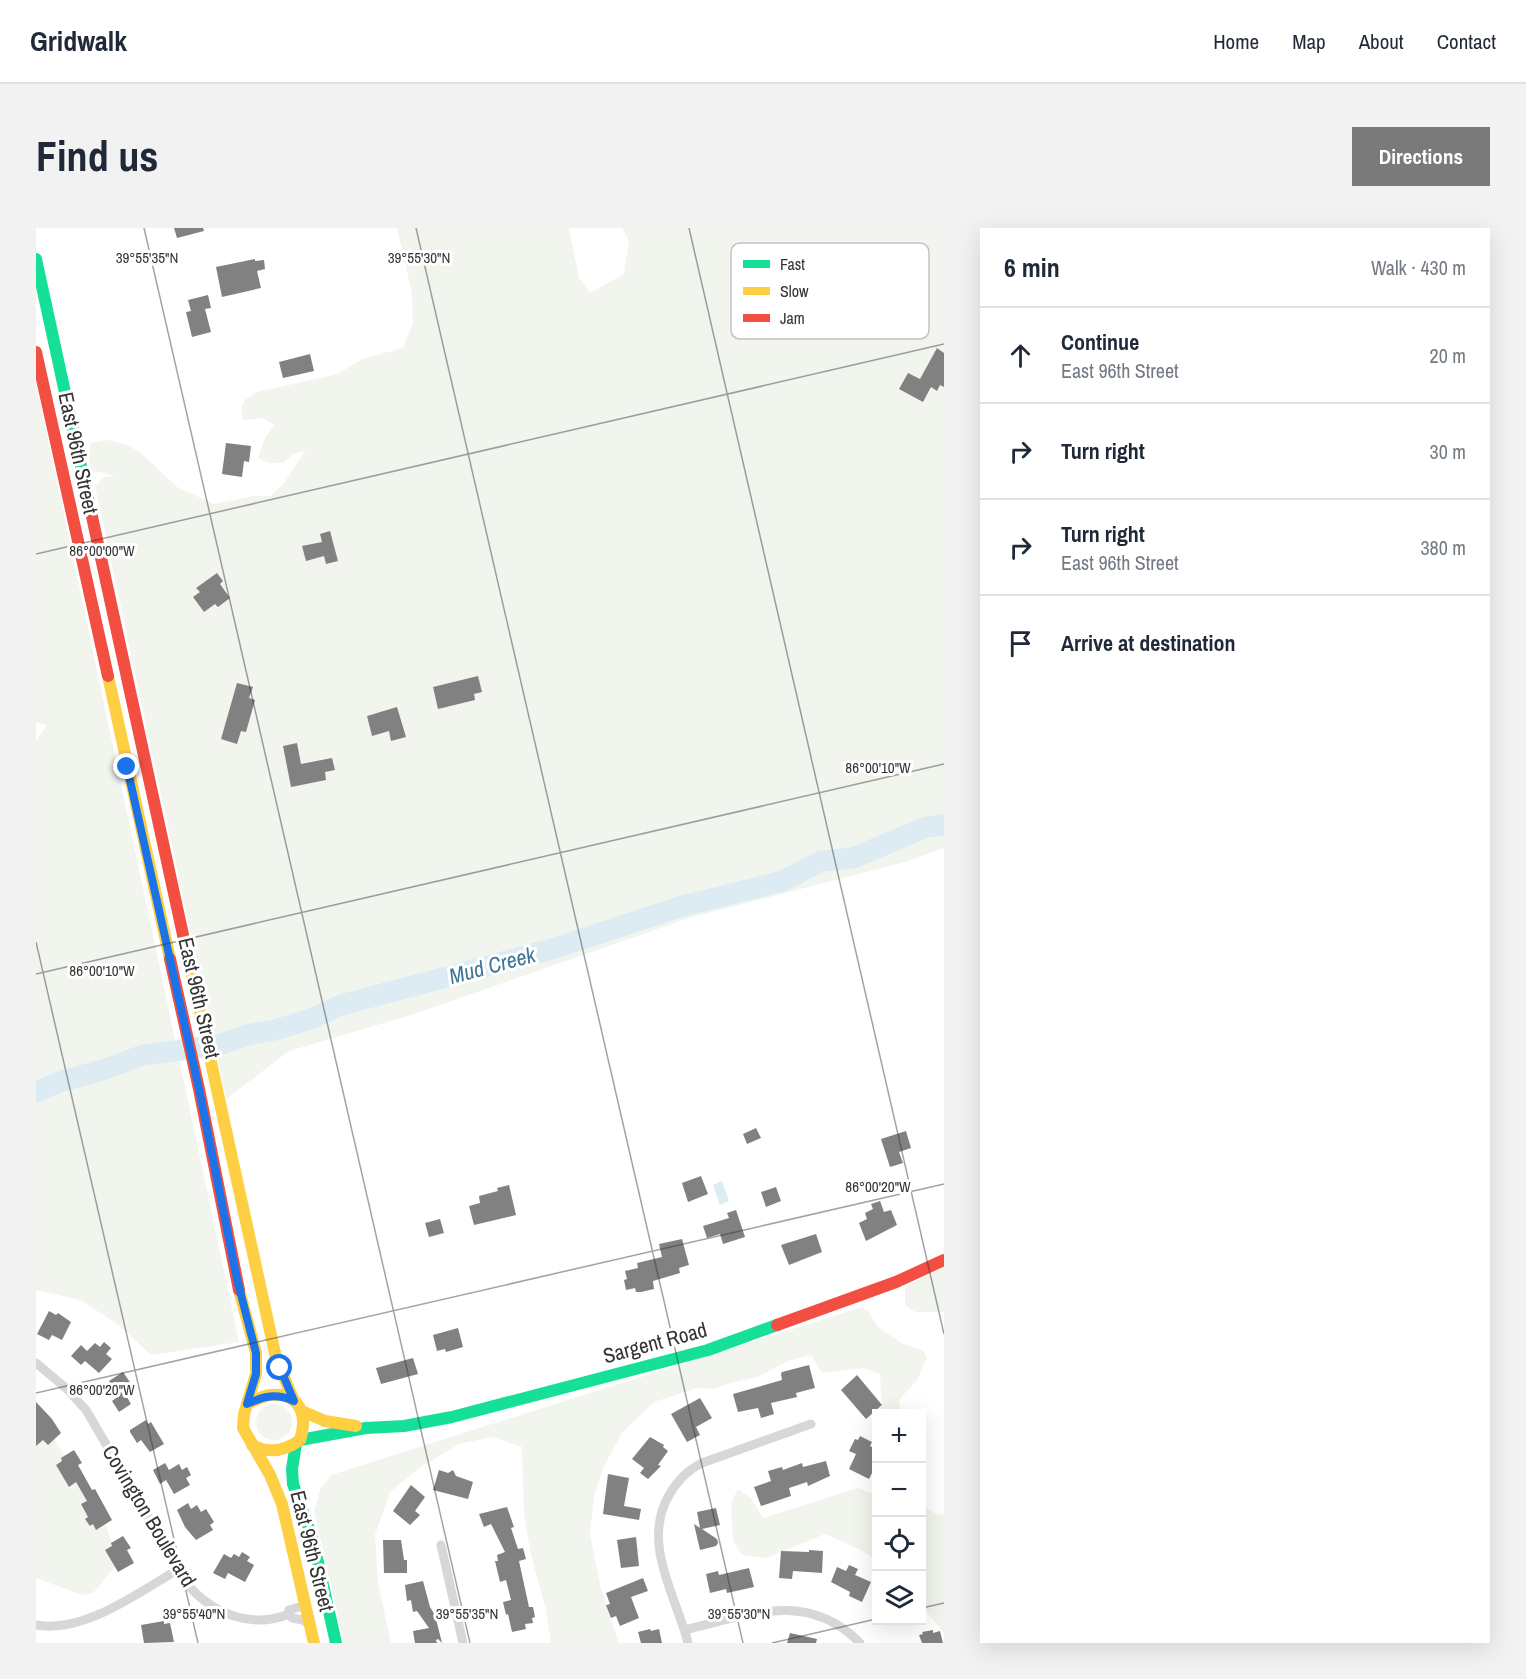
<!DOCTYPE html>
<html lang="en">
<head>
<meta charset="utf-8">
<style>
	:root { --surface:#fff; --page:#f2f2f3; --text:#1f2937; --muted:#747a83; --line:#e0e1e3; --accent:#7a7a7a }
	body { margin:0; font-family:"Archivo Narrow",sans-serif; background:var(--page); color:var(--text) }
	.controls { position:absolute; right:18px; bottom:18px; display:grid; overflow:hidden; border-radius:0px; box-shadow:0 6px 24px #0002 }
	.controls button { width:54px; height:54px; display:grid; place-items:center; padding:0; border:0; border-bottom:2px solid var(--line); background:var(--surface); color:var(--text); font:30px sans-serif }
	.stop { position:absolute; width:18px; height:18px; margin:-14px; border:4px solid #1a73e8; border-radius:50%; background:#fff }
	.stop.end { background:#1a73e8; border-color:#fff; box-shadow:0 2px 6px #0008 }
	.list { margin:0; padding:0; list-style:none }
	h2 { display:flex; justify-content:space-between; align-items:center; height:78px; margin:0; padding:0 24px; font-size:26px }
	h2 small { font-size:20px; font-weight:400; color:var(--muted) }
	.list li { display:grid; grid-template-columns:39px 1fr auto; gap:18px; align-items:center; box-sizing:border-box; height:96px; padding:0 24px; border-top:2px solid var(--line) }
	.list b { display:block; font-size:22px; white-space:nowrap }
	.list p { margin:0; font-size:20px; white-space:nowrap; color:var(--muted) }
	.list em { font-size:20px; font-style:normal; color:var(--muted) }
	.icon { flex:none; width:33px; height:33px; fill:none; stroke:currentColor; stroke-width:2; stroke-linecap:round; stroke-linejoin:round }
	.map { position:relative; flex:none; width:908px; height:1415px; overflow:hidden; border-radius:0px }
	header { display:flex; align-items:center; gap:36px; box-sizing:border-box; height:84px; padding:0 30px; background:var(--surface); border-bottom:2px solid var(--line) }
	header strong { font-size:28px }
	nav { display:flex; gap:33px; margin-inline-start:auto; font-size:21px }
	.intro { display:flex; align-items:center; justify-content:space-between; box-sizing:border-box; height:144px; padding:0 36px }
	h1 { margin:0; font-size:42px }
	.button { padding:15px 27px; border-radius:0px; background:var(--accent); color:#fff; font-size:21px; font-weight:700 }
	main { display:flex; gap:36px; padding:0 36px }
	aside { flex:1; background:var(--surface); border-radius:0px; box-shadow:0 6px 24px #0002 }
	.map>svg:first-child { display:block }
</style>
</head>
<body>
<header>
<strong>Gridwalk</strong>
<nav><a>Home</a><a>Map</a><a>About</a><a>Contact</a></nav>
</header>
<div class="intro"><h1>Find us</h1><a class="button">Directions</a></div>
<main>
<div class="map">
<svg width="908" height="1415" viewBox="0 0 908 1415">
	<rect width="100%" height="100%" fill="#fff"/>
	<g fill="#f1f5ed">
		<path d="M361 0H533L543 50 554 65 588 46 593 13 586 0H908V620L869 634 653 690 375 787 253 823 190 871 59 258 68 249 80 248 63 244 57 245 53 233 54 215 72 212 92 217 105 225 141 259 178 276 218 268H234L248 255 270 222 257 226 247 235H233L222 230 229 210 238 197 227 190 207 192 205 180 209 172 221 164 302 146 326 131 367 120 377 95 376 65Z"/>
		<path d="M0 154 203 1114 115 1127 83 1097 44 1072 0 1062V512L11 498 0 494Z"/>
		<path d="M908 1039V1084H879L869 1077V1059Z"/>
		<path d="M826 1079 832 1083 842 1099 865 1115 886 1122 891 1129 881 1152 863 1172 865 1185 841 1186 846 1178 844 1146 827 1140 786 1145 775 1127 752 1133 722 1149 694 1155 678 1161 661 1160 618 1174 586 1205 568 1238 558 1268 554 1306 565 1361 583 1415H515L510 1382 495 1327 488 1286 486 1219 456 1209 423 1216 385 1239 354 1264 339 1307 342 1355 355 1415H308L278 1283 285 1260 295 1247Z"/>
		<circle cx="238" cy="1194" r="18"/>
		<path d="M0 1194 12 1202 63 1279 83 1334 57 1365 46 1367 0 1350Z"/>
		<path d="M822 1260 840 1267V1332L827 1323 789 1306 730 1330 706 1327 697 1313 695 1275 702 1261 715 1270 727 1290Z"/>
		<path d="M886 1276 901 1287 908 1286V1405L886 1378Z"/>
	</g>
	<path fill="#ddebf3" d="M686 953 693 973 684 977 677 957Z"/>
	<g fill="none" stroke-linecap="round" stroke-linejoin="round">
		<path stroke="#ddebf3" stroke-width="21" d="M0 864 26 853 67 842 107 827 183 817 211 807 239 802 277 790 305 777 516 721 643 679 747 653 785 633 817 630 890 599 908 597"/>
	</g>
	<g fill="#818181">
		<path d="M138 0H167L168 3 141 10Z"/>
		<path d="M219 31V33L228 32 229 41 221 43 225 60 186 69 180 39Z"/>
		<path d="M172 67 175 80 169 81 175 104 156 109 150 84 155 83 152 72Z"/>
		<path d="M901 120 908 125V159L904 157 901 163 895 159 887 174 863 161 872 145 884 151Z"/>
		<path d="M274 126 278 143 247 150 243 134Z"/>
		<path d="M190 215 215 218 213 234 208 233 206 249 186 246Z"/>
		<path d="M294 303 302 333 290 336 288 328 270 333 266 318 286 314 284 306Z"/>
		<path d="M181 345 187 353 184 356 194 370 182 379 179 376 168 384 157 369 164 364 160 360Z"/>
		<path d="M442 448 446 464 438 466 439 472 402 481 397 459Z"/>
		<path d="M201 455 217 459 213 470 219 472 210 504 205 503 201 516 185 511Z"/>
		<path d="M361 479 370 509 355 513 353 503 336 508 331 488Z"/>
		<path d="M261 515 265 536 296 530 299 542 289 544 290 552 255 559 247 518Z"/>
		<path d="M720 900 725 910 711 916 707 906Z"/>
		<path d="M870 903 875 920 863 924 867 935 854 939 845 911Z"/>
		<path d="M665 948 672 966 652 974 646 955Z"/>
		<path d="M473 957 480 987 438 997 433 978 444 975 443 968 462 963 461 960Z"/>
		<path d="M740 959 745 973 730 979 725 964Z"/>
		<path d="M844 973 848 984 855 982 861 997 830 1013 823 995 831 991 829 985 837 981 835 976Z"/>
		<path d="M700 982 709 1009 687 1016 684 1006 671 1010 667 998 693 990 691 985Z"/>
		<path d="M404 991 408 1005 393 1009 389 995Z"/>
		<path d="M780 1006 786 1024 753 1037 745 1017Z"/>
		<path d="M646 1011 653 1037 643 1040 644 1045 617 1053 618 1061 605 1064H600L599 1060 590 1062 588 1052 591 1051 589 1043 602 1040 601 1035 626 1029 623 1016Z"/>
		<path d="M13 1083 20 1087 22 1085 35 1094 26 1112 16 1107 13 1112 1 1106Z"/>
		<path d="M422 1100 427 1119 410 1124 409 1121 401 1123 397 1107Z"/>
		<path d="M68 1114 75 1120 70 1126 76 1131 63 1145 49 1133 45 1137 35 1128 45 1117 51 1123 59 1115 64 1119Z"/>
		<path d="M377 1130 382 1146 345 1156 340 1140Z"/>
		<path d="M773 1137 779 1160 760 1165 761 1169 735 1175 738 1186 725 1190 722 1180 702 1184 697 1166 746 1152 745 1146 746 1144Z"/>
		<path d="M87 1144 100 1163 91 1169 95 1176 83 1184 76 1173 80 1170 73 1153Z"/>
		<path d="M821 1147 846 1177 830 1191 805 1162Z"/>
		<path d="M664 1170 676 1190 660 1199 664 1207 651 1214 635 1186Z"/>
		<path d="M0 1174 16 1191 25 1205 12 1217 7 1212 0 1218Z"/>
		<path d="M110 1192 112 1196 115 1194 128 1216 114 1224 105 1212 101 1215 94 1204V1202Z"/>
		<path d="M824 1208 836 1214 834 1218 840 1221V1247L836 1245 833 1251 813 1241 820 1226 813 1223 819 1211 822 1212Z"/>
		<path d="M614 1209 628 1217 627 1219 632 1223 622 1237 625 1238 612 1251 604 1245 608 1240 596 1231Z"/>
		<path d="M38 1222 46 1235 42 1237 56 1262 59 1261 76 1292 60 1302 57 1296 54 1298 49 1291 52 1289 45 1276 51 1273 40 1254 33 1259 20 1237 26 1233 25 1230Z"/>
		<path d="M790 1233 794 1248 772 1258 771 1254 753 1260 755 1268 725 1278 718 1259 735 1253 732 1243 746 1239 747 1242 766 1235 767 1239Z"/>
		<path d="M129 1235 133 1242 143 1236 146 1242 151 1239 155 1247 150 1250 154 1257 138 1266 130 1252 124 1256 117 1242Z"/>
		<path d="M403 1242 412 1245 417 1242 420 1248 437 1254 432 1271 397 1262Z"/>
		<path d="M572 1246 593 1250 588 1278 605 1281 603 1292 567 1286Z"/>
		<path d="M375 1257 389 1269 379 1283 384 1287 374 1297 357 1283Z"/>
		<path d="M152 1275 155 1281 161 1277 165 1284 170 1281 178 1294 174 1297 177 1302 160 1312 149 1299 141 1282Z"/>
		<path d="M471 1279 478 1299 475 1300 482 1321 487 1320 490 1331 483 1333 493 1379H497L499 1389 496 1390 497 1395 489 1396 490 1401 476 1404 472 1386 470 1387 467 1374 475 1372 470 1352 464 1354 459 1333H462L461 1327 469 1324 455 1296 448 1299 443 1286Z"/>
		<path d="M680 1280 684 1297 666 1301 681 1311 682 1315 680 1318 664 1322 658 1296 664 1300 661 1284Z"/>
		<path d="M87 1308 95 1320 91 1322 98 1335 82 1344 69 1322 76 1318 75 1315Z"/>
		<path d="M600 1309 603 1338 585 1340 581 1312Z"/>
		<path d="M347 1312H365L368 1332H371V1345H348Z"/>
		<path d="M773 1322 787 1323 786 1345 757 1343 756 1351 743 1350 745 1323 773 1324Z"/>
		<path d="M206 1324 214 1329 211 1333 218 1337 209 1354 192 1345 189 1351 177 1345 188 1326 195 1330 198 1326 203 1329Z"/>
		<path d="M813 1337 822 1341 819 1347 835 1354 826 1374 813 1368 814 1364 795 1354 801 1339 810 1343Z"/>
		<path d="M713 1340 718 1359 691 1365 690 1361 674 1365 670 1346 682 1343 683 1347Z"/>
		<path d="M607 1350 612 1363 595 1369 603 1390 584 1398 580 1388 575 1390 570 1377 574 1376 570 1365Z"/>
		<path d="M387 1353 394 1379 399 1387 406 1415 402 1411 400 1412 401 1415H379L377 1403 393 1400 381 1383 377 1384 375 1372 371 1373 369 1357Z"/>
		<path d="M128 1393V1396L134 1395 138 1414 108 1415 105 1397Z"/>
		<path d="M614 1401 615 1403 623 1401 626 1415H605L602 1404Z"/>
		<path d="M897 1402V1405L904 1403 907 1415H886L883 1407 887 1406 886 1404Z"/>
		<path d="M754 1405 781 1411 780 1415H751Z"/>
	</g>
	<g fill="none" stroke-linecap="round" stroke-linejoin="round">
		<g stroke="#d7d7d7" stroke-width="9">
			<path d="M0 1135 31 1161 50 1182 152 1357C177 1386 216 1401 253 1386V1382L270 1377"/>
			<path d="M405 1317 427 1415"/>
			<path d="M253 1386 256 1390 267 1392 274 1397"/>
			<path d="M0 1397C48 1406 103 1364 143 1341"/>
			<path d="M649 1402C711 1387 772 1361 824 1415"/>
			<path d="M652 1415C640 1368 607 1318 631 1271 639 1255 650 1243 666 1235L775 1196"/>
		</g>
		<g stroke="#16e098" stroke-width="12">
			<path d="M0 31 55 284"/>
			<path d="M264 1212 330 1200 368 1198 416 1189 672 1122 741 1097"/>
			<path d="M260 1216 256 1241 257 1256 277 1312 300 1415"/>
		</g>
		<g stroke="#ffcf43" stroke-width="12">
			<path d="M72 448 134 731"/>
			<path d="M149 716 240 1130 258 1173"/>
			<path d="M203 1062 220 1125V1146L208 1186 207 1200 234 1247 246 1276 278 1415"/>
			<path d="M211 1176C218 1173 226 1168 234 1167 264 1164 272 1187 264 1212 249 1223 233 1226 216 1217"/>
			<path d="M268 1184 289 1193 320 1198"/>
		</g>
		<g stroke="#f24e42" stroke-width="12">
			<path d="M0 124 72 448"/>
			<path d="M55 284 149 716"/>
			<path d="M134 731 163 861 203 1062"/>
			<path d="M741 1097 860 1054 908 1032"/>
		</g>
	</g>
	<g fill="none" stroke-linecap="round" stroke-linejoin="round">
		<path stroke="#1a73e8" stroke-width="8" d="M91 539 163 861 201 1051 220 1125V1146L211 1176C228 1168 240 1165 258 1173L244 1140"/>
	</g>
	<path fill="none" stroke="#333" stroke-width="1.5" stroke-opacity="0.45" d="M108 0 434 1415M380 0 707 1415M653 0 908 1106M0 326 908 116M0 714 162 1415M0 746 908 536M0 1165 908 956M886 1380 908 1375M736 1415 840 1391"/>
	<g text-anchor="middle" stroke-width="6" stroke-linejoin="round" paint-order="stroke">
		<g font-size="21" fill="#333" stroke="#fff">
			<text transform="translate(42 225) rotate(78)" y="7">East 96th Street</text>
			<text transform="translate(163 770) rotate(77)" y="7">East 96th Street</text>
			<text transform="translate(619 1115) rotate(-15)" y="7">Sargent Road</text>
			<text transform="translate(113 1288) rotate(59)" y="7">Covington Boulevard</text>
			<text transform="translate(276 1323) rotate(76)" y="7">East 96th Street</text>
		</g>
		<g font-size="22" font-style="italic" fill="#3f7597" stroke="#fff">
			<text transform="translate(456 737) rotate(-15)" y="8">Mud Creek</text>
		</g>
	</g>
	<rect x="695" y="15" width="198" height="96" rx="9" fill="#fff" stroke="#c2c2c2" stroke-width="1.5"/>
	<rect x="707" y="32" width="27" height="8" fill="#16e098"/>
	<rect x="707" y="59" width="27" height="8" fill="#ffcf43"/>
	<rect x="707" y="86" width="27" height="8" fill="#f24e42"/>
	<g font-size="16" fill="#333">
		<text x="744" y="42">Fast</text>
		<text x="744" y="69">Slow</text>
		<text x="744" y="96">Jam</text>
	</g>
	<g font-size="15" text-anchor="middle" fill="#333" stroke="#fff" stroke-width="6" stroke-linejoin="round" paint-order="stroke">
		<text x="111" y="35">39°55'35"N</text>
		<text x="383" y="35">39°55'30"N</text>
		<text x="66" y="328">86°00'00"W</text>
		<text x="842" y="545">86°00'10"W</text>
		<text x="66" y="748">86°00'10"W</text>
		<text x="842" y="964">86°00'20"W</text>
		<text x="66" y="1167">86°00'20"W</text>
		<text x="158" y="1391">39°55'40"N</text>
		<text x="431" y="1391">39°55'35"N</text>
		<text x="703" y="1391">39°55'30"N</text>
	</g>
</svg>
<div class="controls">
<button>+</button>
<button>−</button>
<button><svg class="icon" aria-label="locate" viewBox="0 0 24 24"><circle cx="12" cy="12" r="6"/><path d="M12 2v4M12 18v4M2 12h4M18 12h4"/></svg></button>
<button><svg class="icon" aria-label="layers" viewBox="0 0 24 24"><path d="M12 4l9 5-9 5-9-5zM3 14l9 5 9-5"/></svg></button>
</div>
<div class="stop" style="left:244px;top:1140px"></div>
<div class="stop end" style="left:91px;top:539px"></div>
</div>
<aside>
<h2>6 min<small>Walk · 430 m</small></h2>
<ul class="list">
<li><svg class="icon" aria-label="ahead" viewBox="0 0 24 24"><path d="M12 20V5M6 11l6-6 6 6"/></svg><div><b>Continue</b><p>East 96th Street</p></div><em>20 m</em></li>
<li><svg class="icon" aria-label="right" viewBox="0 0 24 24"><path d="M7 20v-9h11M14 6l5 5-5 5"/></svg><div><b>Turn right</b></div><em>30 m</em></li>
<li><svg class="icon" aria-label="right" viewBox="0 0 24 24"><path d="M7 20v-9h11M14 6l5 5-5 5"/></svg><div><b>Turn right</b><p>East 96th Street</p></div><em>380 m</em></li>
<li><svg class="icon" aria-label="arrive" viewBox="0 0 24 24"><path d="M6 21V4h12l-3 4 3 4H6"/></svg><div><b>Arrive at destination</b></div></li>
</ul>
</aside>
</main>
</body>
</html>
